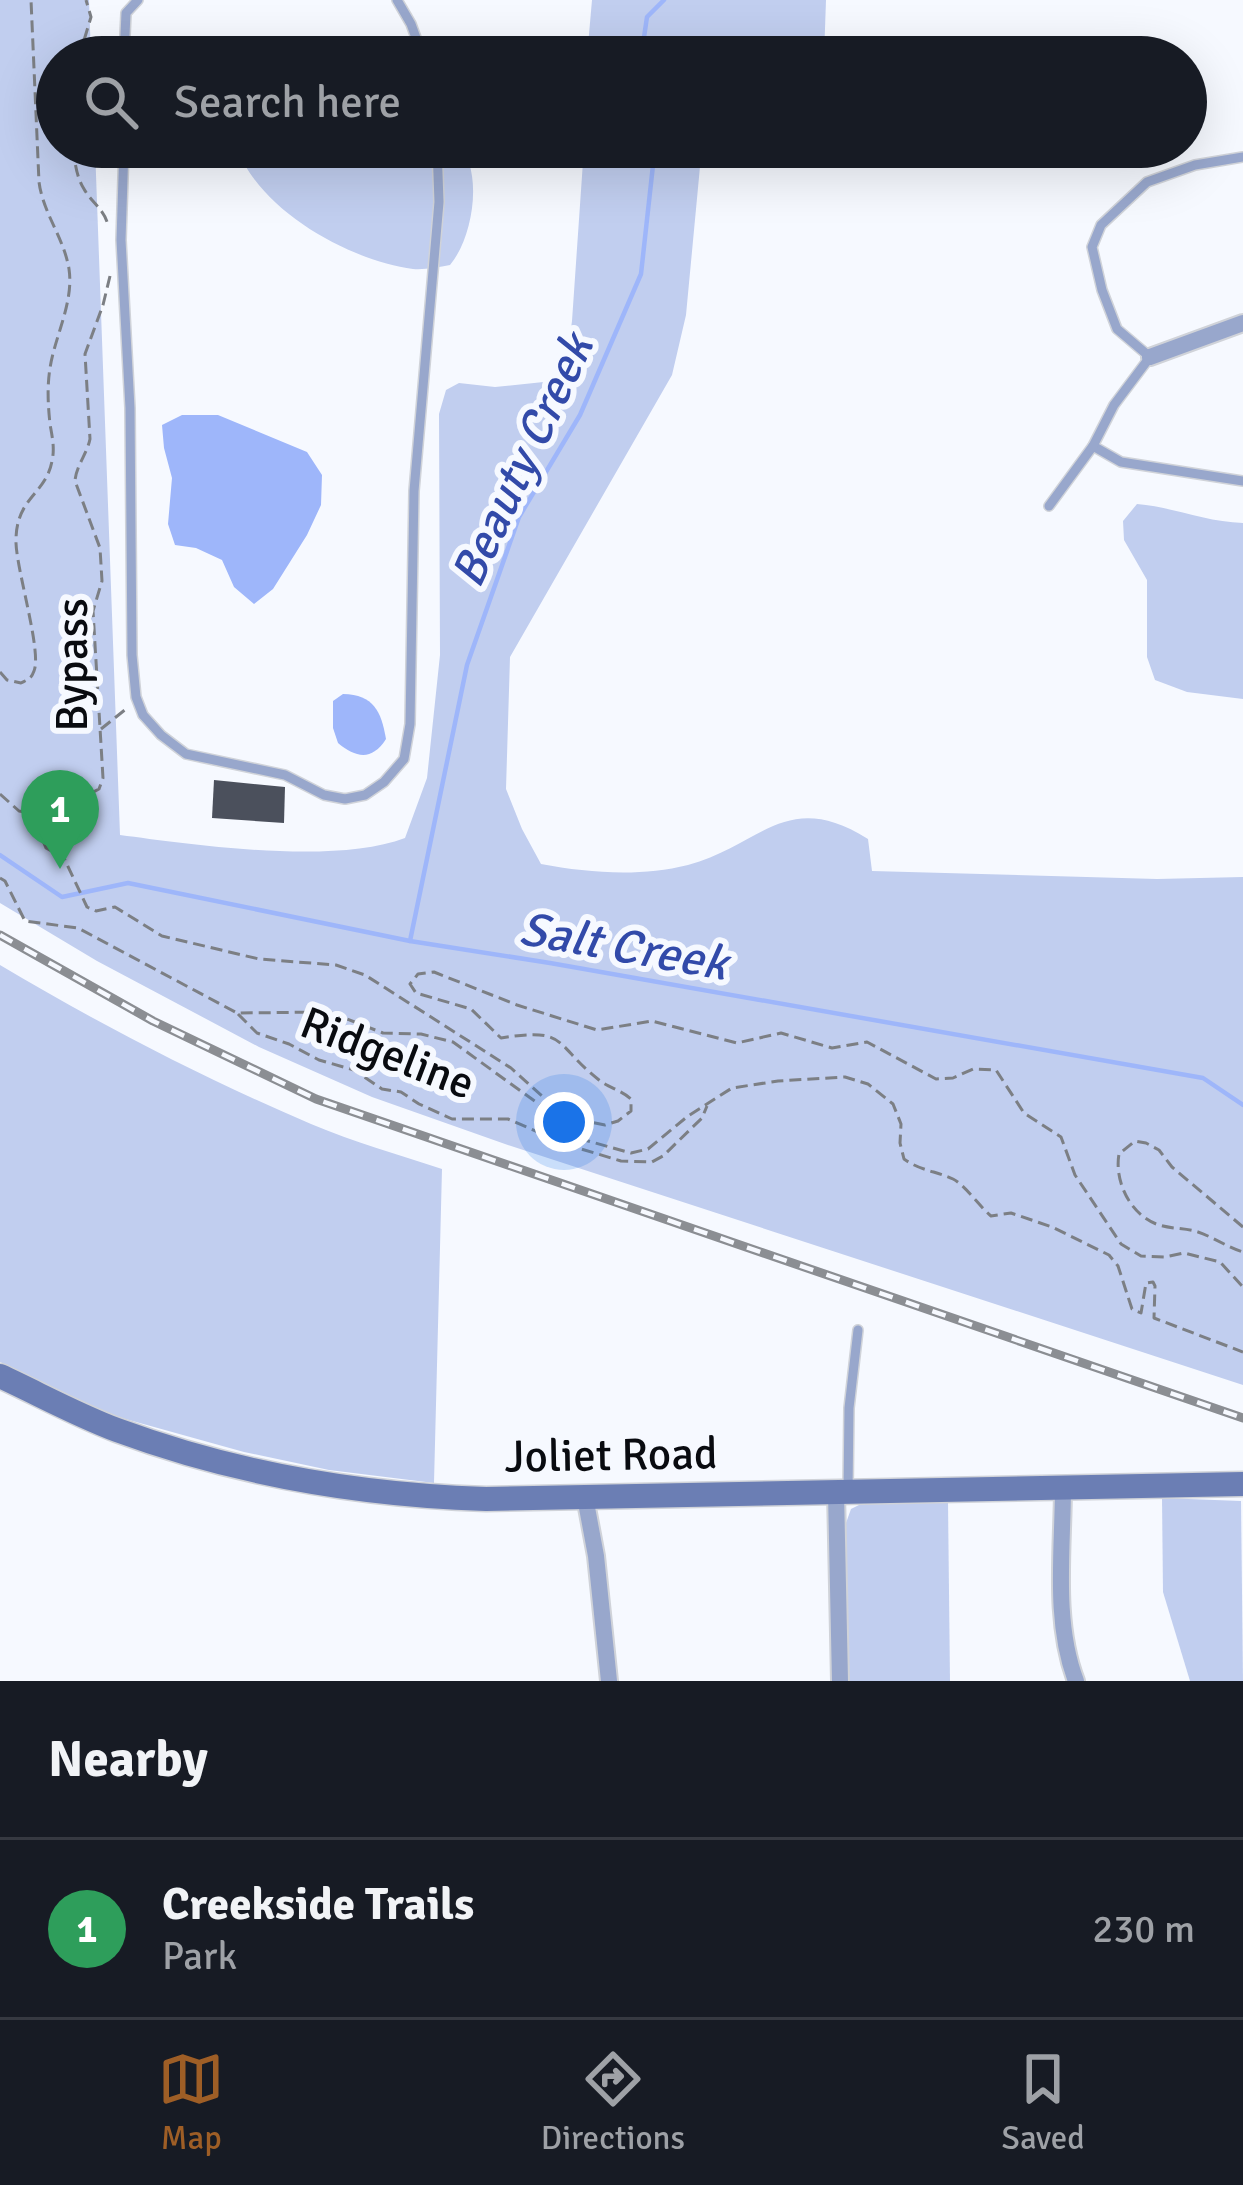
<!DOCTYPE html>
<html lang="en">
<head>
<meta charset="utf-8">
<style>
	:root { --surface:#171b24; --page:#242831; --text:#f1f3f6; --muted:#9ea1a6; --line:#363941; --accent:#9e5e26 }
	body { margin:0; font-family:Signika,sans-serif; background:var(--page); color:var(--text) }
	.you { position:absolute; left:564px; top:1122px; width:42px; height:42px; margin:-30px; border:9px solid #fff; border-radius:50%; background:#1a73e8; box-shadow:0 0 0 18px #1a73e833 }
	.badge { display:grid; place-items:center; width:78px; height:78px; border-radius:50%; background:var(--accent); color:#fff; font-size:39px; font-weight:700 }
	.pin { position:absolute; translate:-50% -99px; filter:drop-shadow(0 3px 6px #0008) }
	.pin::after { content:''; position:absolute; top:63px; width:42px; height:36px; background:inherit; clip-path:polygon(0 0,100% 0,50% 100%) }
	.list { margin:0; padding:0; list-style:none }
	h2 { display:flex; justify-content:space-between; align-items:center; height:156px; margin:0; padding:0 48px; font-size:51px }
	h2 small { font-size:39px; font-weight:400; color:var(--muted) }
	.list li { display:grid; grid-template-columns:78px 1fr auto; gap:36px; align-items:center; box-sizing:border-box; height:180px; padding:0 48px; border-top:3px solid var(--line) }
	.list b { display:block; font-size:45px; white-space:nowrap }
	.list p { margin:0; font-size:39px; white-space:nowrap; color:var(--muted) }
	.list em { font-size:39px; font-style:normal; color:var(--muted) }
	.icon { flex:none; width:66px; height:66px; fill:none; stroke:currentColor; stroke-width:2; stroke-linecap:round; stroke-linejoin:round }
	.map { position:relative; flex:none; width:1243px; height:1681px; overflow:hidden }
	.search { position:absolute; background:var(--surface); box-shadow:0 12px 48px #0002; left:36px; right:36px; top:36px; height:132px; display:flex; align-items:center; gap:30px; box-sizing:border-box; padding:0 42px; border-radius:66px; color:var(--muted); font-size:45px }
	.sheet { height:336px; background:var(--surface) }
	nav { display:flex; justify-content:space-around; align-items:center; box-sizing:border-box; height:168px; border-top:3px solid var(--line); background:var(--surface); font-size:33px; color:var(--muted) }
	nav a { display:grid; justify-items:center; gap:6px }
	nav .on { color:var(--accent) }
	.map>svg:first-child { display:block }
</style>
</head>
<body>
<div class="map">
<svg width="1243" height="1681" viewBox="0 0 1243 1681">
	<rect width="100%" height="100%" fill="#f6f9ff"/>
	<g fill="#c1ceef">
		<path d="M0 0H89L91 57H57V147H95L120 835C196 845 334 865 405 838L427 778 440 655 439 414 446 390 459 383 495 387 553 381 567 356 572 321 584 147H706L701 156 686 315 672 375 510 657 506 789 522 829 541 864C589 873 640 877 688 865 762 845 786 788 868 839L872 871 1157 879 1243 877V1385L505 1144 372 1097 259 1047 97 961 0 903Z"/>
		<path d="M592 0H826L824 57H587Z"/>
		<path d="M237 147H459C460 149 469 161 469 163 479 193 470 241 450 265 438 267 425 270 413 269 350 261 258 210 237 147Z"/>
		<path d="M1137 504C1173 507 1206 522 1243 523V699L1187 692 1155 680 1147 657V580L1124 540 1123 521Z"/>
		<path d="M0 965C99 1024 205 1079 311 1124 354 1142 399 1155 442 1169L434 1483 329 1470 244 1452 111 1415 0 1362Z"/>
		<path d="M1162 1498 1241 1501 1243 1681H1190L1163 1592Z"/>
		<path d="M867 1501 948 1502 950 1681H846V1523L851 1509Z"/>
	</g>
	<g fill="#9eb6fa">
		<path d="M182 415H218L307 452 322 475 321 505 307 535 273 589 254 604 234 587 222 560 196 548 175 545 168 524 172 478 164 448 162 425Z"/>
		<path d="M343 694C374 695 381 711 386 739 372 761 356 758 338 743L333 728V701Z"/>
	</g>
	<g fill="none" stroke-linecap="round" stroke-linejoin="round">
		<g stroke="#9eb6fa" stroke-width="4.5">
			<path d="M652 57 643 44 647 17 664 0"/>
			<path d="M0 855 62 897 128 883 410 941 550 963 1203 1078 1243 1105"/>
			<path d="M410 941 467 665 519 517 580 415 641 274 655 147"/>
		</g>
	</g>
	<path fill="#4b505c" d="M214 780 285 787 284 823 212 818Z"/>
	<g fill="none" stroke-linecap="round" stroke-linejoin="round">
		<g stroke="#d0d3d9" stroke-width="12">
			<g id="service">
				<path d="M397 0 411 24 423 57"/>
				<path d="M124 57 126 13 138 0"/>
				<path d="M124 147 121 240 130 408 132 655 136 697 143 715 161 735 186 754 285 775 324 795 345 799 365 795 384 782 404 759 410 724 414 491 439 202 437 147"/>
				<path d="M1093 446 1121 462 1243 481"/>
				<path d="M1049 506 1093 446 1114 405 1150 357 1117 329 1102 290 1092 247 1101 225 1147 182 1195 165 1243 157"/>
				<path d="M848 1491 849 1408 858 1330"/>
			</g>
		</g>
		<g stroke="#d0d3d9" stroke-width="20">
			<g id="minor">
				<path d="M1150 357 1243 323"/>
				<path d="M1063 1486C1063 1549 1053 1621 1076 1681"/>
				<path d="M836 1492 840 1681"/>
				<path d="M585 1497 596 1556 609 1681"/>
			</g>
		</g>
		<g stroke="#d0d3d9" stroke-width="27">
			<path id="secondary" d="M0 1376C39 1394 77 1415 117 1430 236 1474 359 1495 486 1499L1243 1484"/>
		</g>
		<g stroke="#7c7f84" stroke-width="3" stroke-dasharray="12 6" stroke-linecap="butt">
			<path d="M79 57 91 17 86 0"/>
			<path d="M73 147C75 162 76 176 84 189 92 203 104 209 108 225"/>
			<path d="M110 276 103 305 85 354 90 439C87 454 76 466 75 481L100 548 102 581 93 611 103 778 99 789 48 816 41 836 46 848 64 858 87 907 96 911 115 907 162 936 259 959 336 965 365 975 511 1068 553 1106 576 1119 605 1125 618 1121 631 1111V1099C621 1090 609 1088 599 1080 553 1044 569 1027 501 1038L471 1009 416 993 410 984 418 974 434 972 517 1005 597 1030 652 1021 737 1043 781 1033 832 1048 867 1042 936 1079 953 1078 973 1069 996 1070 1024 1113 1061 1137 1075 1175 1121 1244 1141 1256 1165 1257 1184 1253 1220 1262 1243 1287"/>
			<path d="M0 672 7 680 21 683C29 679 31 679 34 671 42 652 17 572 16 543 15 497 46 495 52 461 55 448 52 436 50 424 48 405 47 387 50 368 55 336 74 302 69 269 64 238 43 213 39 182L31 0"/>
			<path d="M101 729 126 709"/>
			<path d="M0 794 19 811 47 816"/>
			<path d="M0 878 5 881 25 921 78 928 237 1013 329 1012 383 1033 421 1034 453 1042 547 1110 556 1128 581 1139 631 1153 648 1149 688 1116 732 1088 778 1081 845 1077 868 1084 893 1104 901 1124 900 1143 904 1159C921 1171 936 1171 953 1179 965 1185 979 1206 991 1216L1011 1213 1052 1227 1109 1255 1118 1266 1132 1309 1141 1313 1146 1283 1153 1282 1155 1286 1154 1318 1243 1352"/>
			<path d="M238 1014 257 1033 289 1044 319 1060 354 1070 382 1089 401 1092 419 1104 452 1119H508L568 1145 621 1161 652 1162 663 1156 702 1118 707 1106"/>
			<path d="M1243 1227 1172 1167 1159 1150 1146 1143 1135 1141 1119 1154C1114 1182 1131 1216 1159 1225 1172 1229 1186 1228 1198 1232 1213 1237 1227 1247 1243 1252"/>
		</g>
		<use href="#service" stroke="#98a7cc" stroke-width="9"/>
		<use href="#minor" stroke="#98a7cc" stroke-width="16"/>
		<use href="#secondary" stroke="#6b7eb4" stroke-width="24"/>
		<g stroke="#8b8e93" stroke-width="9">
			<path id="rail" d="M0 935 153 1021 316 1099 1243 1418"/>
		</g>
		<use href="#rail" stroke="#f6f9ff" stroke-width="4.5" stroke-dasharray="14" stroke-linecap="butt"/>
	</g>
	<g text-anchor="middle" stroke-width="12" stroke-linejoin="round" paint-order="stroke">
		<g font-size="45" fill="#090b10" stroke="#f6f9ff">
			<text transform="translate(71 665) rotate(-90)" y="16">Bypass</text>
			<text transform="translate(388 1052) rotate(21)" y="16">Ridgeline</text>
			<text transform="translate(611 1454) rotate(-1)" y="16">Joliet Road</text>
		</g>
		<g font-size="48" font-style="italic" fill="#324aa9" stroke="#f6f9ff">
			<text transform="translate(521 460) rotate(-65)" y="17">Beauty Creek</text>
			<text transform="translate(624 945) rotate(10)" y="17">Salt Creek</text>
		</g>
	</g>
</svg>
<div class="you"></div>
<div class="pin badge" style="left:60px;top:869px;background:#2e9e5b">1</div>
<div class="search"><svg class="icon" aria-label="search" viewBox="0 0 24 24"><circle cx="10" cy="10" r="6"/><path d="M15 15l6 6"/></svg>Search here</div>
</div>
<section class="sheet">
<h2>Nearby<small></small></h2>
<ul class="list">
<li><span class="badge" style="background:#2e9e5b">1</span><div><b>Creekside Trails</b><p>Park</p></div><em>230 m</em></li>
</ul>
</section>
<nav>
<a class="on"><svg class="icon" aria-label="map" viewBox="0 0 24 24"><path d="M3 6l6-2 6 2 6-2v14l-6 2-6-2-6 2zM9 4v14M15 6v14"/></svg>Map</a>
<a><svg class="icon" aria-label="directions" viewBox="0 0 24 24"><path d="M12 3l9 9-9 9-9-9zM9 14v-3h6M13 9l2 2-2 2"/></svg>Directions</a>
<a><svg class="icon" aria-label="saved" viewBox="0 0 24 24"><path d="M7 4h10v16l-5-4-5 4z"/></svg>Saved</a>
</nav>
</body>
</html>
